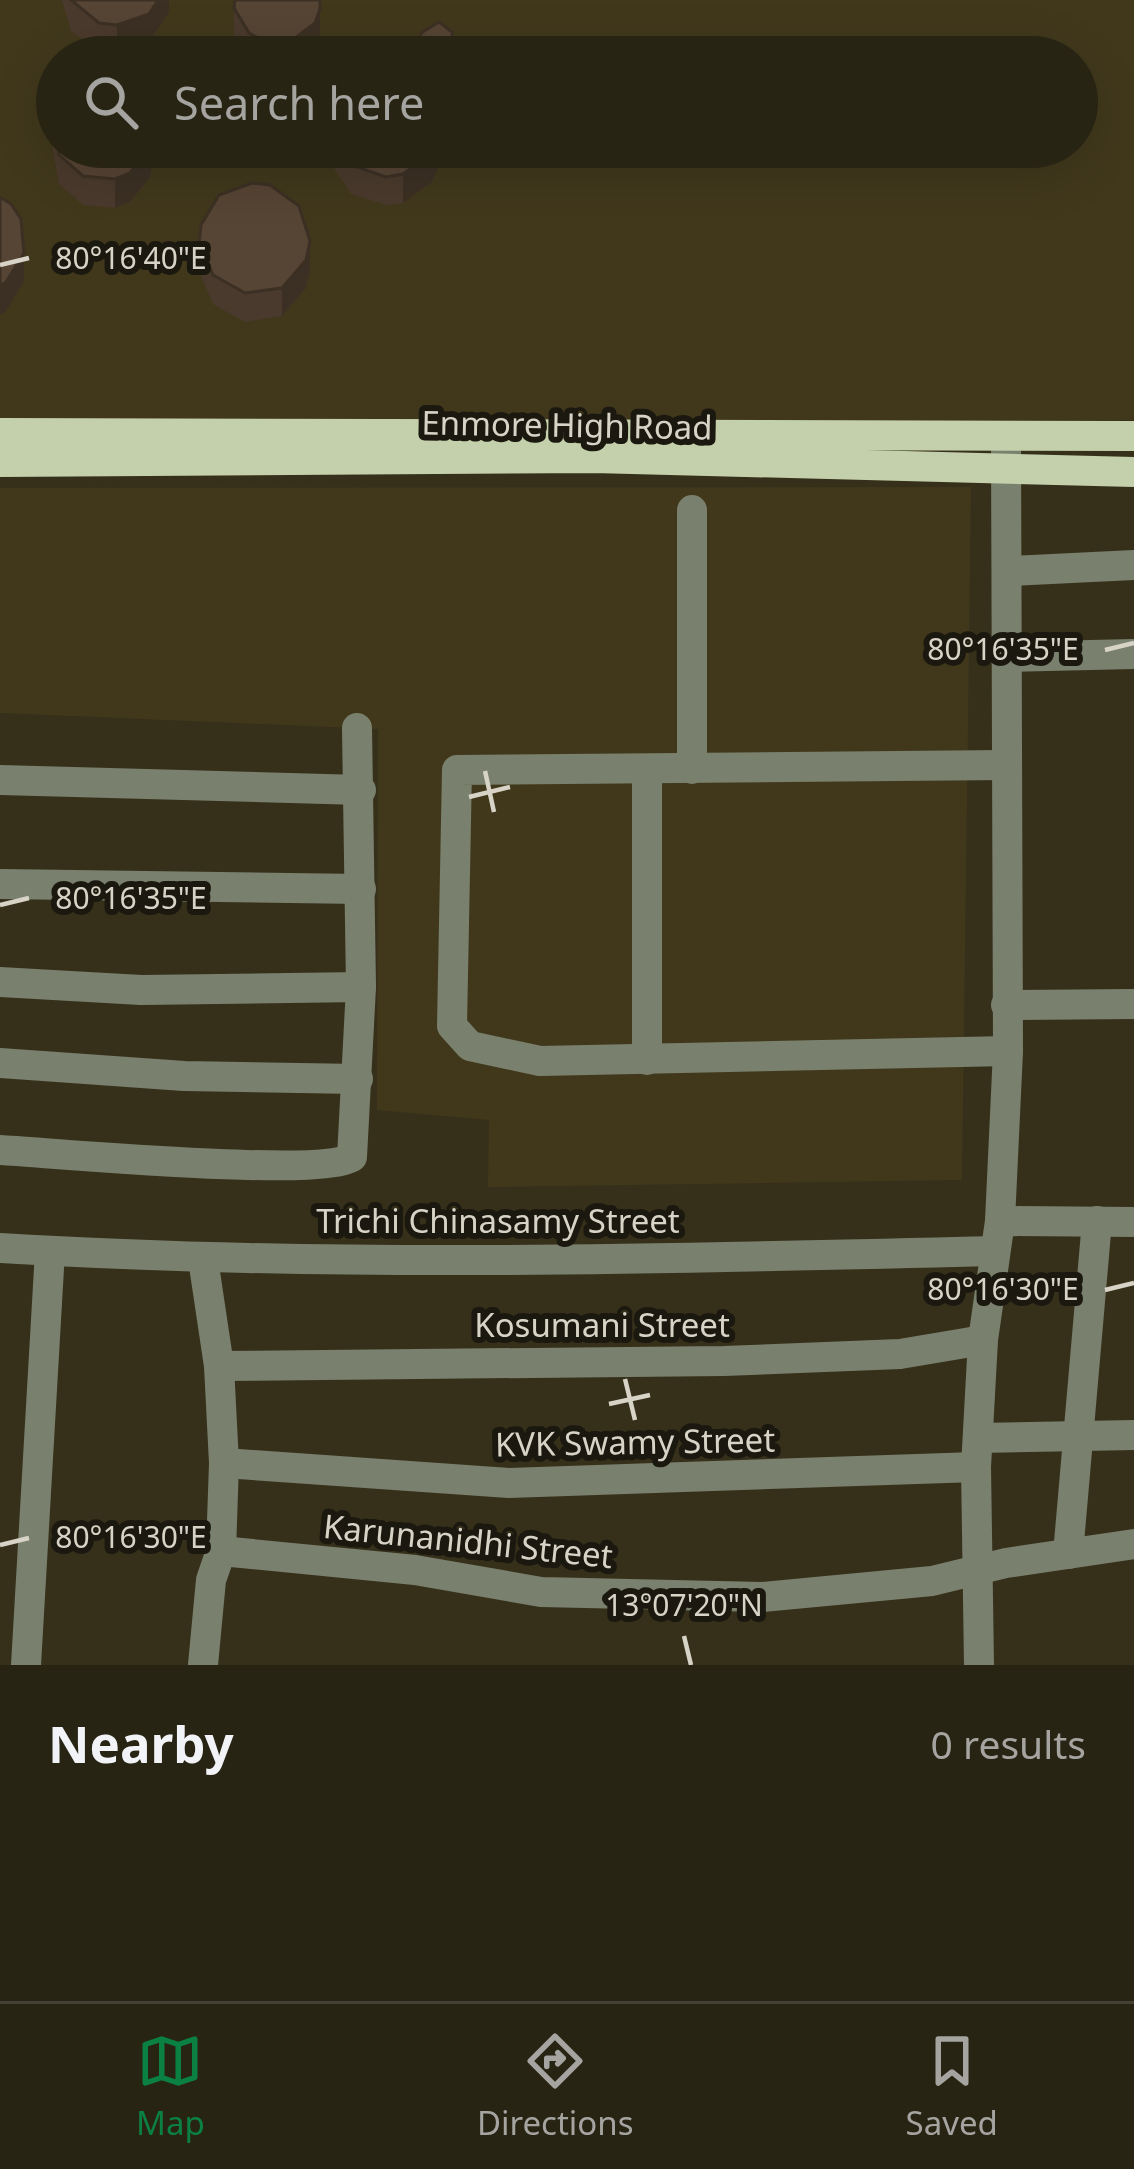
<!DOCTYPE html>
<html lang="en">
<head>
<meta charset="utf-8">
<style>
	:root { --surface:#282414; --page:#343022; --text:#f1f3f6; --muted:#a5a4a0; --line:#444134; --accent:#0b8043 }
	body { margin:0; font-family:"Noto Sans",sans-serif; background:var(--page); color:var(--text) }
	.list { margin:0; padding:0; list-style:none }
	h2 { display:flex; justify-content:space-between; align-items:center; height:156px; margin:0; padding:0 48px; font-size:51px }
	h2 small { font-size:39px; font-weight:400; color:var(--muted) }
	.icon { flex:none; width:66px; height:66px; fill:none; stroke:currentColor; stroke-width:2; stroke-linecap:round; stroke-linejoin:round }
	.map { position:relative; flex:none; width:1134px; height:1665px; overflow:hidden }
	.search { position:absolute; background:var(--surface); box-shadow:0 12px 48px #0002; left:36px; right:36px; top:36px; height:132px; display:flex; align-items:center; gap:30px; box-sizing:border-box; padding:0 42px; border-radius:66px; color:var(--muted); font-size:45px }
	.sheet { height:336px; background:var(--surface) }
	nav { display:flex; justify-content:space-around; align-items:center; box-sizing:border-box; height:168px; border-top:3px solid var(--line); background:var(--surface); font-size:33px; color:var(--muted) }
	nav a { display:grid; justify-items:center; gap:6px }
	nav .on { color:var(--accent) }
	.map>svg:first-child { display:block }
</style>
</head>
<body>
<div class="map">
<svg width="1134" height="1665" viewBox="0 0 1134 1665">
	<rect width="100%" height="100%" fill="#36301b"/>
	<g fill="#41381c" fill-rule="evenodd">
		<path d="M0 0H1134V420L0 427ZM57 57H1077V147H57Z"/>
		<path d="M971 487 962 1180 488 1187 489 1120 377 1110 378 729 0 713V488Z"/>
	</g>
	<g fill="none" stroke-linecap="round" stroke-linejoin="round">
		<g stroke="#7a806e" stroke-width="30">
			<path d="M692 510V769"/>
			<path d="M1009 571 1134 565"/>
			<path d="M1008 657 1134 654"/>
			<path d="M1005 765 457 770 452 1026 470 1046 540 1061 1008 1051"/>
			<path d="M647 769V1060"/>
			<path d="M0 780 361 790"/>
			<path d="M0 884 361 889"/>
			<path d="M0 982 141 990 361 987"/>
			<path d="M1006 1005 1134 1004"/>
			<path d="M0 1063 184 1076 358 1079"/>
			<path d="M0 1150C54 1153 322 1178 352 1157L361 987 357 728"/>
			<path d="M1000 1221 1134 1222"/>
			<path d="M0 1248C331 1268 664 1259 995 1251"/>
			<path d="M203 1259 219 1366 224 1463 221 1551 211 1580 203 1665"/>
			<path d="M219 1366 724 1361 900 1354 983 1340"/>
			<path d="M978 1438 1134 1435"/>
			<path d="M224 1463 509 1483 976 1467"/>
			<path d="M221 1551 415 1570 541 1592 762 1597 932 1581 1006 1563 1134 1544"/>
			<path d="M1068 1554 1097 1221"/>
			<path d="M26 1665 50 1251"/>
			<path d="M979 1665 976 1467 983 1340 1000 1221 1008 1051 1006 443"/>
		</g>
		<g stroke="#c4d0ab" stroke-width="30">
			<path d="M0 433 1134 436"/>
			<path d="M0 462 594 458 1134 472"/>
		</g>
	</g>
	<g fill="#4a3a2d">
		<path d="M62 0H169V12L149 42 117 54 99 51 71 31Z"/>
		<path d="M234 8 320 38 315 51 308 57H246L234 36Z"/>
		<path d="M421 33 453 57H421Z"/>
		<path d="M53 122 153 147V161L150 177 130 202 115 208 83 205 59 184 53 151Z"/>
		<path d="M242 147H273L267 159 249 158Z"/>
		<path d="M330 147H439V166L432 182 403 203 386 205 351 194 330 162Z"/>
		<path d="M199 243 310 270 306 288 282 316 245 322 213 304 199 271Z"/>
	</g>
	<g fill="#3c3024">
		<path d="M158 0H169V12L149 42 117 54V25Z"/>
		<path d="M320 9V38L315 51 308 57H291V41Z"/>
		<path d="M150 147H153V161L150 177 130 202 115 208V179Z"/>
		<path d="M435 147H439V166L432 182 403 203V174Z"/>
		<path d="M310 241V270L306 288 282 316V288Z"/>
		<path d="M24 253V281L6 311 0 315V286Z"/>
	</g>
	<g fill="#564434" stroke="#3c3024" stroke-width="3">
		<path d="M71 0H158L149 14 117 25 99 23Z"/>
		<path d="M235 0H320V9L315 23 291 41 262 40 249 33 234 8Z"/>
		<path d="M439 22 452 32 453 43 448 52 432 55 421 44V33Z"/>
		<path d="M57 115V143L53 122Z"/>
		<path d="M58 147H150L130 173 115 179 83 176 59 155Z"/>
		<path d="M339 147H435L432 153 403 174 386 177 351 165Z"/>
		<path d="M252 183 270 185 299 206 310 241 306 260 282 288 245 293 213 275 199 243 201 225 219 195Z"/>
		<path d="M0 197 11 204 21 219 24 253 6 282 0 286Z"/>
	</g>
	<path fill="none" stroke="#d7d3c6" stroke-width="4.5" d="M0 265 29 258M1105 650 1134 643M485 771 494 812M469 797 510 787M0 905 29 898M1105 1290 1134 1283M625 1379 635 1420M609 1404 650 1395M0 1545 29 1538M684 1636 691 1665"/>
	<g text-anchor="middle" stroke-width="12" stroke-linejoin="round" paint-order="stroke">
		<g font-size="33" fill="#d7d3c6" stroke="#1b180f">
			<text transform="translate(567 425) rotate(1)" y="12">Enmore High Road</text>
			<text x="498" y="1233">Trichi Chinasamy Street</text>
			<text x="602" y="1337">Kosumani Street</text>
			<text transform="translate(635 1442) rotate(-1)" y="12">KVK Swamy Street</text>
			<text transform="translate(468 1541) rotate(6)" y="12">Karunanidhi Street</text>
		</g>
	</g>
	<g font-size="30" text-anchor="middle" fill="#d7d3c6" stroke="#1b180f" stroke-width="12" stroke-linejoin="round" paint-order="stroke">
		<text x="131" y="269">80°16'40"E</text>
		<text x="1003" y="660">80°16'35"E</text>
		<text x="131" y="909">80°16'35"E</text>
		<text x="1003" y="1300">80°16'30"E</text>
		<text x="131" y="1548">80°16'30"E</text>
		<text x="684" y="1616">13°07'20"N</text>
	</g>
</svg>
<div class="search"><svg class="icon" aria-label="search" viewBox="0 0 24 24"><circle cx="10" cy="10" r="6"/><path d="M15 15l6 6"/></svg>Search here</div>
</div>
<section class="sheet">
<h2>Nearby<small>0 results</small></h2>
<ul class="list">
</ul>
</section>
<nav>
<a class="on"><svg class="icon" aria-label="map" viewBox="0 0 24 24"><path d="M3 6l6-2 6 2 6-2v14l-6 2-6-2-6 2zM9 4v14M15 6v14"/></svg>Map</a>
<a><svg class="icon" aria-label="directions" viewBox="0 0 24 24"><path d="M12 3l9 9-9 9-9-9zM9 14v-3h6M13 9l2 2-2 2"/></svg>Directions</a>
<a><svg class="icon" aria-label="saved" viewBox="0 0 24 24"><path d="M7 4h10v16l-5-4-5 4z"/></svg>Saved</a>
</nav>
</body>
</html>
